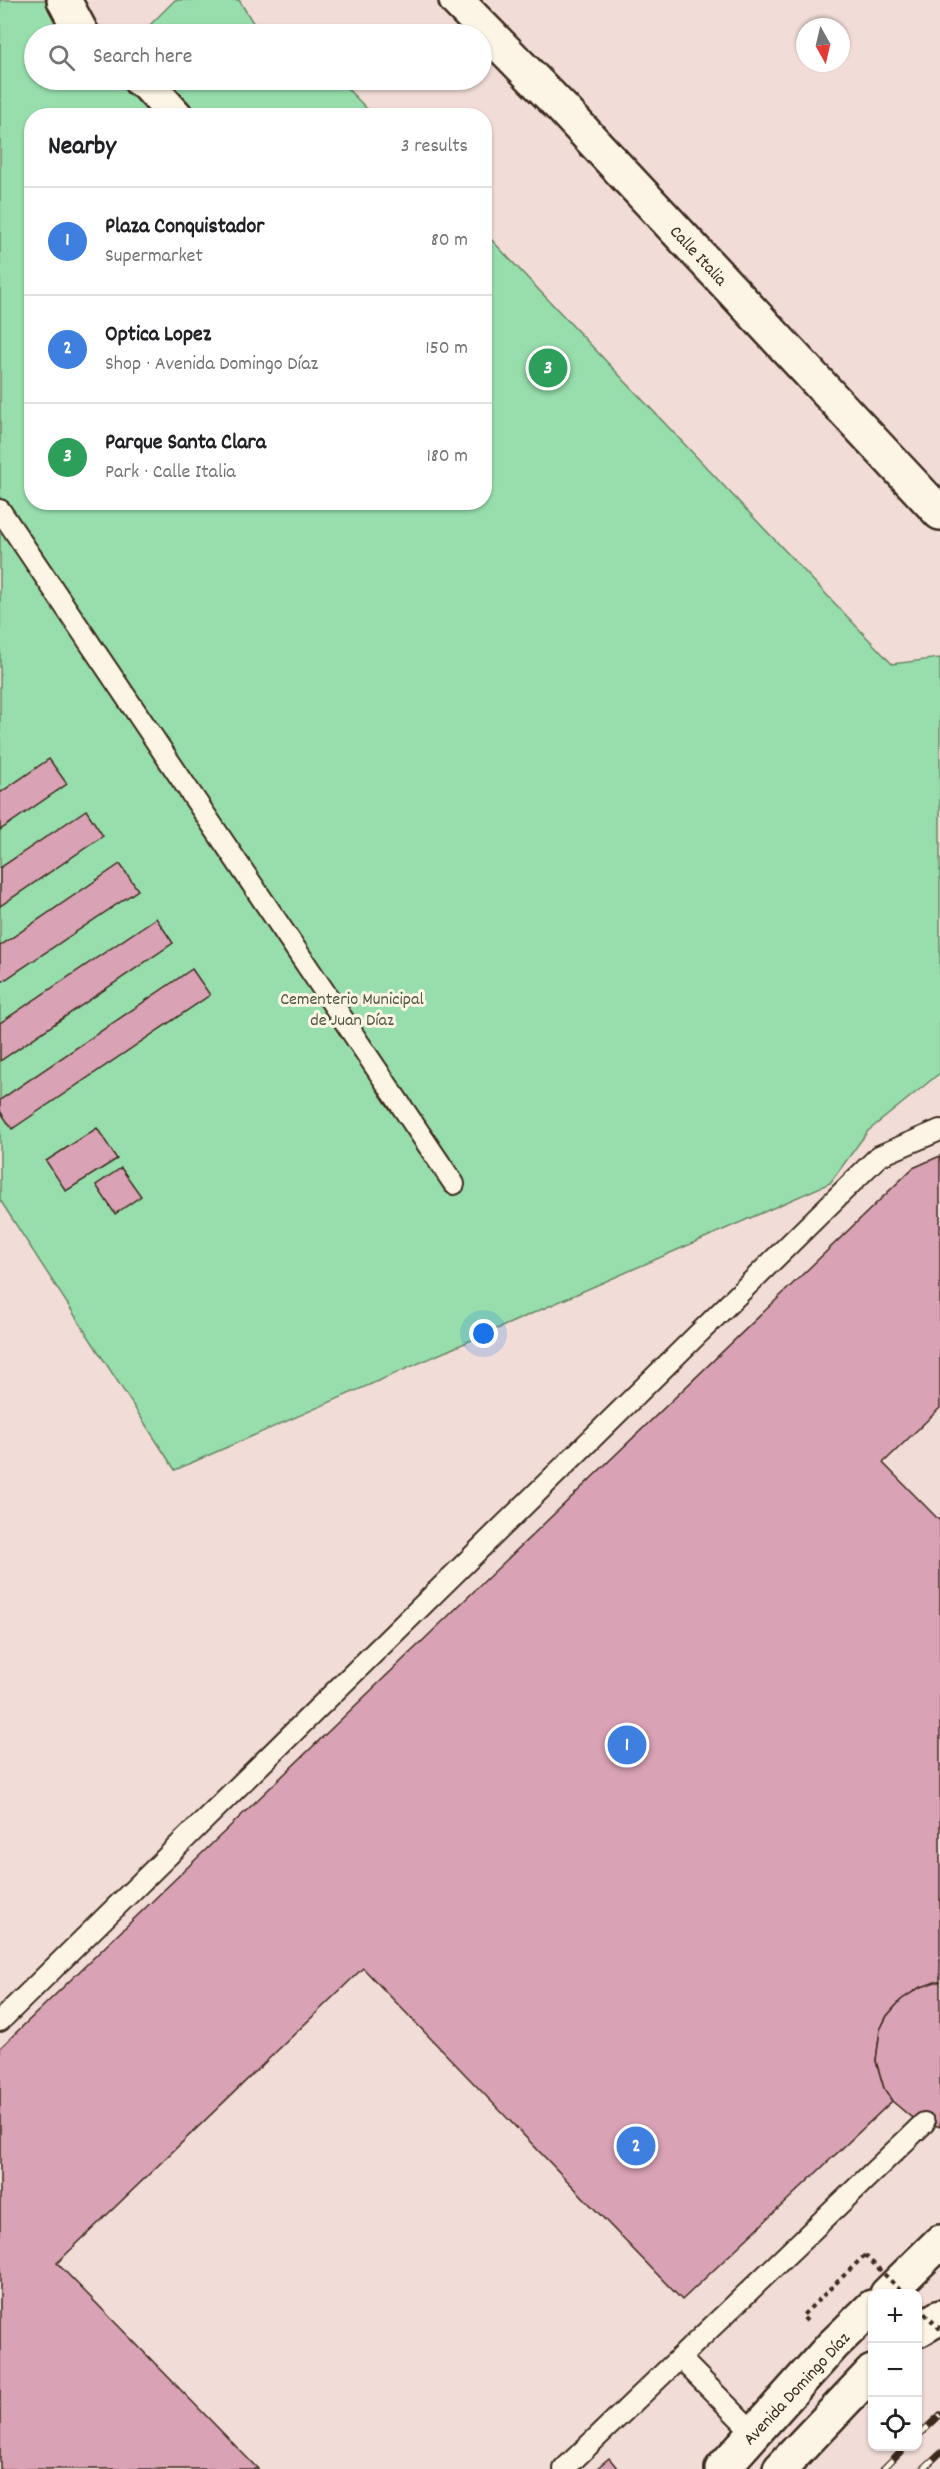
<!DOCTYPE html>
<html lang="en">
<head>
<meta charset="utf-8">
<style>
	:root { --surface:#fff; --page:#f6f6f6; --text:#202124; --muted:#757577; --line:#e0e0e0; --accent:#2563eb }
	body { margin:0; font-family:Dekko,sans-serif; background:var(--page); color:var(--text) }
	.controls { position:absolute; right:18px; bottom:18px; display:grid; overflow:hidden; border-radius:12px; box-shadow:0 2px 4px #0004 }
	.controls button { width:54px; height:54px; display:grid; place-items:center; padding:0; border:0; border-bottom:2px solid var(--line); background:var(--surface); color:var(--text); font:30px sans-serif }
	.compass { position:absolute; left:796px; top:18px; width:54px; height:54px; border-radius:50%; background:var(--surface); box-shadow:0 2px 4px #0004; rotate:172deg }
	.you { position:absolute; left:484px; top:1334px; width:21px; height:21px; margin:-15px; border:4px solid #fff; border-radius:50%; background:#1a73e8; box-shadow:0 0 0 9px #1a73e833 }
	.badge { display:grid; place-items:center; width:39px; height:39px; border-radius:50%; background:var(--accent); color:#fff; font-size:20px; font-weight:700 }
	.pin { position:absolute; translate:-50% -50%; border:3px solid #fff; box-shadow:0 2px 6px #0006 }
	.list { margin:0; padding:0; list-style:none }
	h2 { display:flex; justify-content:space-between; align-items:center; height:78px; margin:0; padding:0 24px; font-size:26px }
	h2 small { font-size:20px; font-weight:400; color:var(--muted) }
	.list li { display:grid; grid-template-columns:39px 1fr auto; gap:18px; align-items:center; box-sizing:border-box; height:108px; padding:0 24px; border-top:2px solid var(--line) }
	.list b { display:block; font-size:22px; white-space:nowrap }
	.list p { margin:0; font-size:20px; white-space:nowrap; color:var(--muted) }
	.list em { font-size:20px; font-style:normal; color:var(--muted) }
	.icon { flex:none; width:33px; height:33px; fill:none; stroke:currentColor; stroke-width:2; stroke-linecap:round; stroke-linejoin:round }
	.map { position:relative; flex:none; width:940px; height:2469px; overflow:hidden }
	.search { position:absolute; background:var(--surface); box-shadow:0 2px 4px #0004; left:24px; top:24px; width:468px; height:66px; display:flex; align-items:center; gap:15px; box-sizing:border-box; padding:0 21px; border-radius:33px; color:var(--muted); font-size:22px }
	.panel { position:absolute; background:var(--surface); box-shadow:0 2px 4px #0004; left:24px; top:108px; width:468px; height:402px; border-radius:24px }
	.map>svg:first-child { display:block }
</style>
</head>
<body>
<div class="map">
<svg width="940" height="2469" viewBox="0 0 940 2469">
	<rect width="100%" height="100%" fill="#f2dcd7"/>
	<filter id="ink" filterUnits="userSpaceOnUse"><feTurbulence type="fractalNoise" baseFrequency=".0167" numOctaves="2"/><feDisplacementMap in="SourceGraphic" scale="12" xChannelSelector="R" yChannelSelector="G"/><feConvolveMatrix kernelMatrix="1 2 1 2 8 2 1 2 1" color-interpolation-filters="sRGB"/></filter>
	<g filter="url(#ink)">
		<g fill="#97deac" stroke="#698465" stroke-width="1.5">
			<path d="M0 0H81L102 34H34V80H339L373 115 32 116V502H484L485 233 892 664 940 658V1073L868 1131 830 1183 175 1470 0 1200Z"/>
			<path d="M175 0H239L260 34H141Z"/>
		</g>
		<g fill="#daa2b5" stroke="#3b2a1e" stroke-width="1.5">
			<path d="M49 759 67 784 0 830V793Z"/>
			<path d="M86 810 103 836 0 906V868Z"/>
			<path d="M120 864 138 890 0 983V946Z"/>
			<path d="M156 918 173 943 0 1061V1023Z"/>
			<path d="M192 969 210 995 12 1129 0 1111V1100Z"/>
			<path d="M97 1128 117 1159 66 1191 46 1161Z"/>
			<path d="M940 1156V1408L883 1463 940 1521V1982L919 1988 901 2000 887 2016 880 2030 876 2061 884 2088 892 2101 682 2300 363 1968 57 2263 258 2469H0V2048L913 1168Z"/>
			<path d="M121 1168 141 1196 115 1214 96 1185Z"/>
			<path d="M935 1982H940V2127L911 2117 892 2101 884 2088 876 2061 880 2030 887 2016 901 2000 919 1988Z"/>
			<path d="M609 2458 618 2469H596Z"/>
		</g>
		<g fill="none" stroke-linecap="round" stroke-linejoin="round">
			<g stroke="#3b2a1e" stroke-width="24">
				<g id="lane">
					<path d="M0 510 454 1184"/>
					<path d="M0 2021 879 1156 940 1130"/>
					<path d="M680 2358 754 2433"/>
					<path d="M564 2469 924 2123"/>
				</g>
			</g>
			<g stroke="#3b2a1e" stroke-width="38">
				<g id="street">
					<path d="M64 0 82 34"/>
					<path d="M456 0 562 108 940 513"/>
					<path d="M140 80 146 83 176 116"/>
				</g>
			</g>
			<g stroke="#3b2a1e" stroke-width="38">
				<g id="primary">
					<path d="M887 2294 940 2242"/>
					<path d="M918 2330 940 2317"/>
					<path d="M722 2469 832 2346 872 2307"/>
					<path d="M780 2469 872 2372"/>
				</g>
			</g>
			<path stroke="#3b2a1e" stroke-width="4" stroke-dasharray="4.5 4.5" stroke-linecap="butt" d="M807 2321 802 2316 865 2255"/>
			<use href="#lane" stroke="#fcf5e5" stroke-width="20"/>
			<use href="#street" stroke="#fcf5e5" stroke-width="33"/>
			<use href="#primary" stroke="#fcf5e5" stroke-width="33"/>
			<g stroke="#3b2a1e" stroke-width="7">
				<g id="rail">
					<path d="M918 2436 940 2415"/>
					<path d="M883 2469 906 2446"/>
					<path d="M923 2469 940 2453"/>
				</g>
			</g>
			<use href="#rail" stroke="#fcf5e5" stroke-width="4.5" stroke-dasharray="14" stroke-linecap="butt"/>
			<g stroke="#3b2a1e" stroke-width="4" stroke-dasharray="4.5 4.5" stroke-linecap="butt">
				<path d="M865 2255 904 2294"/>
				<path d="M918 2307 940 2329"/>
			</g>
		</g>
	</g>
	<g text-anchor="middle" stroke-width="6" stroke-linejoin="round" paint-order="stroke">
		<g font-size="18" fill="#3b2a1e" stroke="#fcf5e5">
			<text transform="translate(699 255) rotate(47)" y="6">Calle Italia</text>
			<text transform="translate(796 2388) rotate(-47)" y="6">Avenida Domingo Díaz</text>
		</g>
		<g font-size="18" fill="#525742" stroke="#fcf5e5">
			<text x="352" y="1004">Cementerio Municipal<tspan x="352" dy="21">de Juan Díaz</tspan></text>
		</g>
	</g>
</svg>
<div class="controls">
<button>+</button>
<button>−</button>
<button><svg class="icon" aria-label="locate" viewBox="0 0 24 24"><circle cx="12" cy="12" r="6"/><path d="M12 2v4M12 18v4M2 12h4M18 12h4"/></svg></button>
</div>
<svg class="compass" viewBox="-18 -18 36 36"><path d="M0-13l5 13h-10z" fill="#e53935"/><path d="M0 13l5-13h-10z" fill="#757577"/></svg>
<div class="you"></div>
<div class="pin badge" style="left:627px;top:1745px;background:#3f7fe0">1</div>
<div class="pin badge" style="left:636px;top:2146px;background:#3f7fe0">2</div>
<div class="pin badge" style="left:548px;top:368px;background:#2e9e5b">3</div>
<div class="search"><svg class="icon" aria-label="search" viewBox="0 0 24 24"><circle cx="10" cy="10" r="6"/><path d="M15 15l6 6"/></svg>Search here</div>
<section class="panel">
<h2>Nearby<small>3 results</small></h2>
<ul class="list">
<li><span class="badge" style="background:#3f7fe0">1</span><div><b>Plaza Conquistador</b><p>Supermarket</p></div><em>80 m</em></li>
<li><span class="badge" style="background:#3f7fe0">2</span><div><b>Optica Lopez</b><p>Shop · Avenida Domingo Díaz</p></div><em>150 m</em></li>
<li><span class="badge" style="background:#2e9e5b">3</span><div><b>Parque Santa Clara</b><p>Park · Calle Italia</p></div><em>180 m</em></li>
</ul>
</section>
</div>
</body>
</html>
